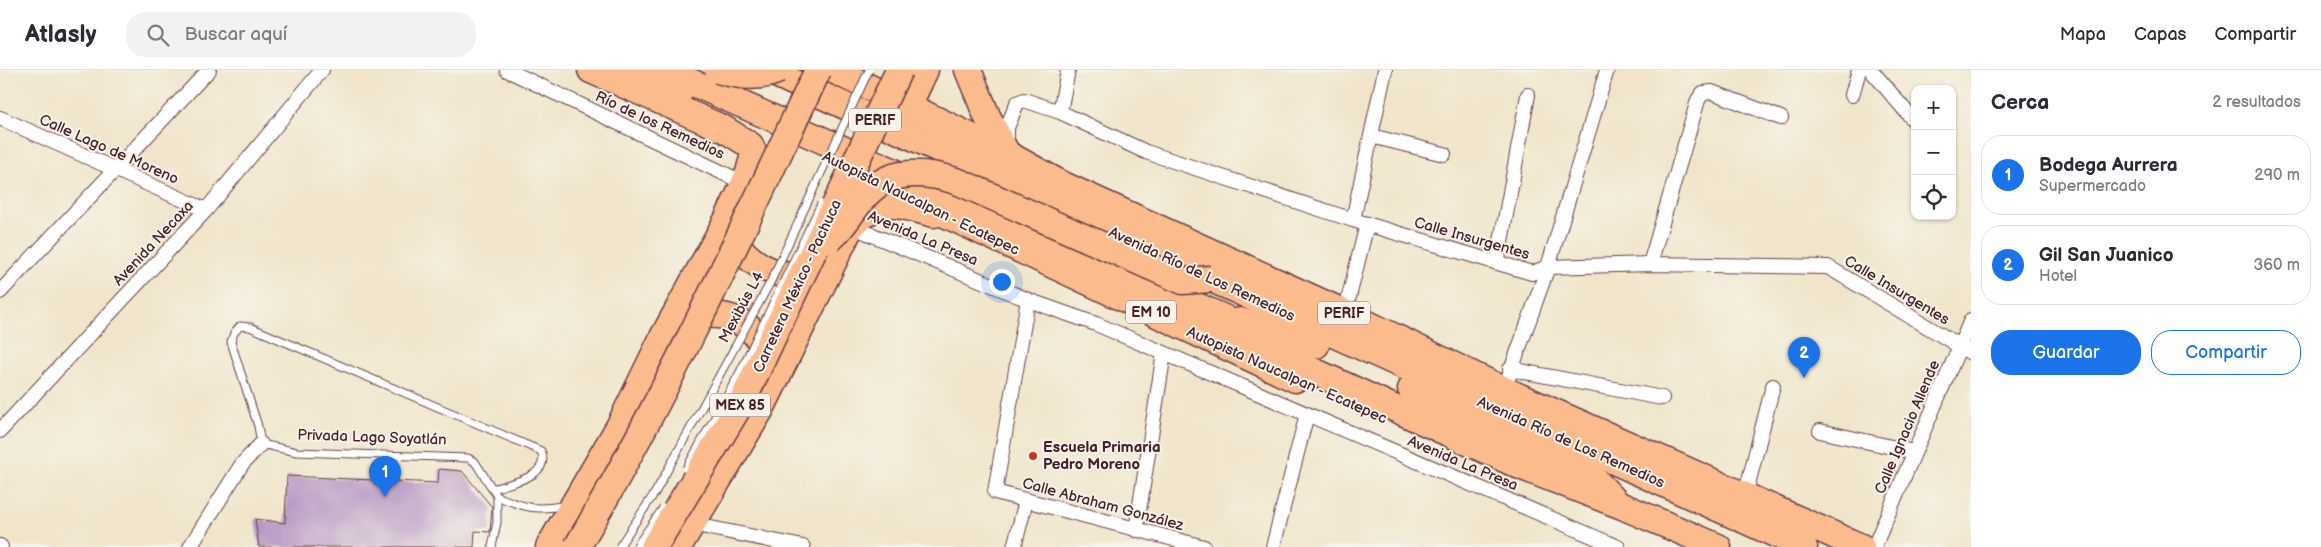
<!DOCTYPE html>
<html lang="es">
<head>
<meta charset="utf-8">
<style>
	:root { --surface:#fff; --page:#f2f2f3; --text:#2b2b33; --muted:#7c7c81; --line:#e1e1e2; --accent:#1a73e8 }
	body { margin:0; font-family:"Balsamiq Sans",sans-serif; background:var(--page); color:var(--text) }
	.controls { position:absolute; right:15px; top:15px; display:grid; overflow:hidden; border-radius:10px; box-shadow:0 1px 4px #0004 }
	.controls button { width:45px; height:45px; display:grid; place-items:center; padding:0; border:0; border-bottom:1px solid var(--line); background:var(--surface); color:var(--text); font:25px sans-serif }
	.you { position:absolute; left:1001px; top:211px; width:18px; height:18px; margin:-12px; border:4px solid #fff; border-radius:50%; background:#1a73e8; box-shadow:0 0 0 8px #1a73e833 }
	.badge { display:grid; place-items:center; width:32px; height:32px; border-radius:50%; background:var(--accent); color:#fff; font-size:16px; font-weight:700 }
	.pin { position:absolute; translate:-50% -41px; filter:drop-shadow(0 1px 2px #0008) }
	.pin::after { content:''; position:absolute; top:26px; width:18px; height:15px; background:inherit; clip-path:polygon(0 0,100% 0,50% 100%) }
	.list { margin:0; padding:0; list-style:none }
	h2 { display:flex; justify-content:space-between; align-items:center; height:65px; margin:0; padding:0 20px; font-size:21px }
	h2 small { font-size:16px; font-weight:400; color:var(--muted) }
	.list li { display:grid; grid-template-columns:32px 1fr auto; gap:15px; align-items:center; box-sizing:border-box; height:80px; margin:0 10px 10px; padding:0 10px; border:1px solid var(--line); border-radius:20px }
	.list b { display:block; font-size:19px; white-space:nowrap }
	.list p { margin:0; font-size:16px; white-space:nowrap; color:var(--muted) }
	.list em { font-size:16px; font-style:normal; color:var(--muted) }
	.actions { display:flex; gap:10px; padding:15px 20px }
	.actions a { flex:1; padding:11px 0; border:1px solid var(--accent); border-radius:20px; text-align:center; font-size:18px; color:var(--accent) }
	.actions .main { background:var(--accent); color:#fff }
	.icon { flex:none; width:28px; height:28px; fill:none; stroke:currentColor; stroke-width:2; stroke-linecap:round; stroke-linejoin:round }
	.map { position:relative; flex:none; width:1971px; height:477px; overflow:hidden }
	header { display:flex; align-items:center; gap:30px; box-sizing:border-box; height:70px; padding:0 25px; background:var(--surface); border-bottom:1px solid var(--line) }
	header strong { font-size:24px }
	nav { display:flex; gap:28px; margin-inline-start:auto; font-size:18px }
	.search { width:350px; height:45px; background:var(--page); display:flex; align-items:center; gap:12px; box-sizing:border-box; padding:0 18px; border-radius:20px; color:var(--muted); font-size:19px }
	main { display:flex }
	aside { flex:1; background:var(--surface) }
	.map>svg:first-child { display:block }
</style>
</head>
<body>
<header>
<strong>Atlasly</strong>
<div class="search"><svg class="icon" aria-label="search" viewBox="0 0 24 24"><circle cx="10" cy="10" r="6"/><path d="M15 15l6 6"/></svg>Buscar aquí</div>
<nav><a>Mapa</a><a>Capas</a><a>Compartir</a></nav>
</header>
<main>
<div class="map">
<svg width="1971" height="477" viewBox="0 0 1971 477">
	<rect width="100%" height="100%" fill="#f7f3e8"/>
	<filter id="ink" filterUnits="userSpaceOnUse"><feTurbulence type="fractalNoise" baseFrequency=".02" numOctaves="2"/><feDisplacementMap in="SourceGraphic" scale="10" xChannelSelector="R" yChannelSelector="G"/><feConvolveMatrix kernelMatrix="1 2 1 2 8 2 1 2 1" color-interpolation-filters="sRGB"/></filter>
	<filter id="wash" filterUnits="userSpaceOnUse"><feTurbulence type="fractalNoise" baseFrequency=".0096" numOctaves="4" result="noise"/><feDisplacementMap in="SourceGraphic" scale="20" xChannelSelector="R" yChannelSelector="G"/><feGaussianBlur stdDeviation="1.12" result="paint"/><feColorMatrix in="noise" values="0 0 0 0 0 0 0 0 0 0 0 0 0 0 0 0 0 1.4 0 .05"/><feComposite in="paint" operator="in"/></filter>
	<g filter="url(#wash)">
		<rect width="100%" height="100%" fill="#f0e5cb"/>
		<g id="blocks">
			<path fill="#b79ac4" d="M439 399 462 401 492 437 490 462 475 461 474 477H259L255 449 285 453 287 406 438 413Z"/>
		</g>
	</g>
	<g filter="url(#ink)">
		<use href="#blocks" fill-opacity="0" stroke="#633d43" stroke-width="1"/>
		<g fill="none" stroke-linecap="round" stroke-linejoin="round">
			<g stroke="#633d43" stroke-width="9">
				<g id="lane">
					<path d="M497 426C524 438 537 441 566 435"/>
					<path d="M492 477 497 452V426L475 392 468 388 297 382 261 374 258 356 231 272 234 263 240 256 250 257 541 381C552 407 510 413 492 419"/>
				</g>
			</g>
			<g stroke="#633d43" stroke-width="16">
				<g id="street">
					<path d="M507 0 744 113"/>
					<path d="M1871 0 1915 52"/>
					<path d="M1852 25 1859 0"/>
					<path d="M1060 42 1068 0"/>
					<path d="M0 48 206 140"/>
					<path d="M1371 66 1444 84"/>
					<path d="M1007 76V58L1017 33 1024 30 1060 42 1146 82 1353 150 1532 203 1548 197 1650 194 1828 197 1971 283"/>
					<path d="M1353 150 1385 0"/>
					<path d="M851 156 1028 230 1096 254 1618 477"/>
					<path d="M1497 193 1528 25"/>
					<path d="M1650 194 1698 30 1703 23 1712 22 1781 48"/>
					<path d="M0 222 209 0"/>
					<path d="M1028 230 995 422 1204 477"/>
					<path d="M1344 247 1367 154"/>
					<path d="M1510 299 1662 328"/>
					<path d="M1504 320 1548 197 1607 0"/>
					<path d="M0 361 206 140 322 0"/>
					<path d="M1820 361 1914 382"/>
					<path d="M1745 426 1773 316"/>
					<path d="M691 454 803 477"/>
					<path d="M1136 460 1164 283"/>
					<path d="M0 476 1 477"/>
					<path d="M190 477 242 394 261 374"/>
					<path d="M1014 477 1026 431"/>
					<path d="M1273 477 1307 344"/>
					<path d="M1874 477 1971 250"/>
				</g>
			</g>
			<g stroke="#633d43" stroke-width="29">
				<g id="highway">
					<path d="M632 0 680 21"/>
					<path d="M664 0 1224 248 1251 267 1309 299 1520 396 1622 436 1718 477"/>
					<path d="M767 0 1004 109 1152 182 1804 477"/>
					<path d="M833 0 1007 84 1061 114 1345 243 1504 320 1861 477"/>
					<path d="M968 0 987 46 1007 84"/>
					<path d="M901 51 925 0"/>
					<path d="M917 131 1295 309"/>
					<path d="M727 155C742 194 779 214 820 201"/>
					<path d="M1240 251 1283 262 1316 275"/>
					<path d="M681 252C721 234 760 251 770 295"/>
					<path d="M1411 319 1576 395 1595 410 1614 430"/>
					<path d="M549 477 620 355 663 267 726 152 748 106 754 84 750 75 724 59 591 0"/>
					<path d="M678 477 761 339 851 156C882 126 895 134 934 144"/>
				</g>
			</g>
			<use href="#lane" stroke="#fff" stroke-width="7"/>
			<use href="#street" stroke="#fff" stroke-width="14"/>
			<use href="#highway" stroke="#fbbb8d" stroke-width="26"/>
			<g stroke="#633d43" stroke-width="9" stroke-linecap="butt">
				<g id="lane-bridge">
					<path d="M686 399 739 304 821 134"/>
					<path d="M619 477 656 421 770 213 869 0"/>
					<path d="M636 477 663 438"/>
				</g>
			</g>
			<g stroke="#633d43" stroke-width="29" stroke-linecap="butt">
				<g id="highway-bridge">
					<path d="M718 0C737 6 760 9 779 0"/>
					<path d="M829 170C844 157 852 140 866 125 891 97 927 101 959 112L1183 211 1211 209"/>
					<path d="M577 477C668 323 742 161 818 0"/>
					<path d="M654 477 744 328 899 0"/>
				</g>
			</g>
			<use href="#lane-bridge" stroke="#fff" stroke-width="7"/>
			<use href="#highway-bridge" stroke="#fbbb8d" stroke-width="26"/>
		</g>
	</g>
	<circle fill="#c8321e" stroke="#f7f3e8" stroke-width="2" cx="1033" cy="386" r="5"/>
	<g text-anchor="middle" stroke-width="4" stroke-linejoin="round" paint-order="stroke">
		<g fill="#f7f3e8" stroke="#7e5f64" stroke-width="1">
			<rect x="849" y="38.5" width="52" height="23" rx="4"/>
			<rect x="1126" y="230.5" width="50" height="23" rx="4"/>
			<rect x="1318" y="231.5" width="52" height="23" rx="4"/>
			<rect x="710" y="323.5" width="60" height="23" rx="4"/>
		</g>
		<g font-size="14" font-weight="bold" fill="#4a1f2b">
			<text x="875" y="55">PERIF</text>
			<text x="1151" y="247">EM 10</text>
			<text x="1344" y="248">PERIF</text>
			<text x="740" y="340">MEX 85</text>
		</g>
		<g font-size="15" fill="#4a1f2b" stroke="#f7f3e8">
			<text transform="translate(660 55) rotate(25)" y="5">Río de los Remedios</text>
			<text transform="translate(109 79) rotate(24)" y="5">Calle Lago de Moreno</text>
			<text transform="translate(921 133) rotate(26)" y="5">Autopista Naucalpan - Ecatepec</text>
			<text transform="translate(923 168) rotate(23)" y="5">Avenida La Presa</text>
			<text transform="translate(1472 168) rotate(16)" y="5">Calle Insurgentes</text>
			<text transform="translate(153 173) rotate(-47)" y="5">Avenida Necaxa</text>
			<text transform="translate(1202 204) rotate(25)" y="5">Avenida Río de Los Remedios</text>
			<text transform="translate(797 216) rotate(-65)" y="5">Carretera México - Pachuca</text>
			<text transform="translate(1897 220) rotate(31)" y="5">Calle Insurgentes</text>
			<text transform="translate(741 237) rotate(-62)" y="5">Mexibús L4</text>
			<text transform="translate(1287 305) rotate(24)" y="5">Autopista Naucalpan - Ecatepec</text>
			<text transform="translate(1907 357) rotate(-67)" y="5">Calle Ignacio Allende</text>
			<text transform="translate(372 367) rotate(2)" y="5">Privada Lago Soyatlán</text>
			<text transform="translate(1571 372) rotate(24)" y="5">Avenida Río de Los Remedios</text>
			<text transform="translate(1463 393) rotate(23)" y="5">Avenida La Presa</text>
			<text transform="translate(1103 434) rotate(15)" y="5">Calle Abraham González</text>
		</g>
		<g font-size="15" font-weight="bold" fill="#4a1f2b" stroke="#f7f3e8" text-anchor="start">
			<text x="1043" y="382">Escuela Primaria<tspan x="1043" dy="17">Pedro Moreno</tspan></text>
		</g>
	</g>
</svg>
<div class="controls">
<button>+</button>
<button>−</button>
<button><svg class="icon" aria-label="locate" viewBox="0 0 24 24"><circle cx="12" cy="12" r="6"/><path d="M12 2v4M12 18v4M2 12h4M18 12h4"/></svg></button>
</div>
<div class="you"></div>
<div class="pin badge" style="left:385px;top:427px">1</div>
<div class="pin badge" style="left:1804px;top:308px">2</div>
</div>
<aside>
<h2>Cerca<small>2 resultados</small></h2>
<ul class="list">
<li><span class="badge">1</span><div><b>Bodega Aurrera</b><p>Supermercado</p></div><em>290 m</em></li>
<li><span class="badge">2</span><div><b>Gil San Juanico</b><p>Hotel</p></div><em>360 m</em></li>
</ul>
<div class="actions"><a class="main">Guardar</a><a>Compartir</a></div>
</aside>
</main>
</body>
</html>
